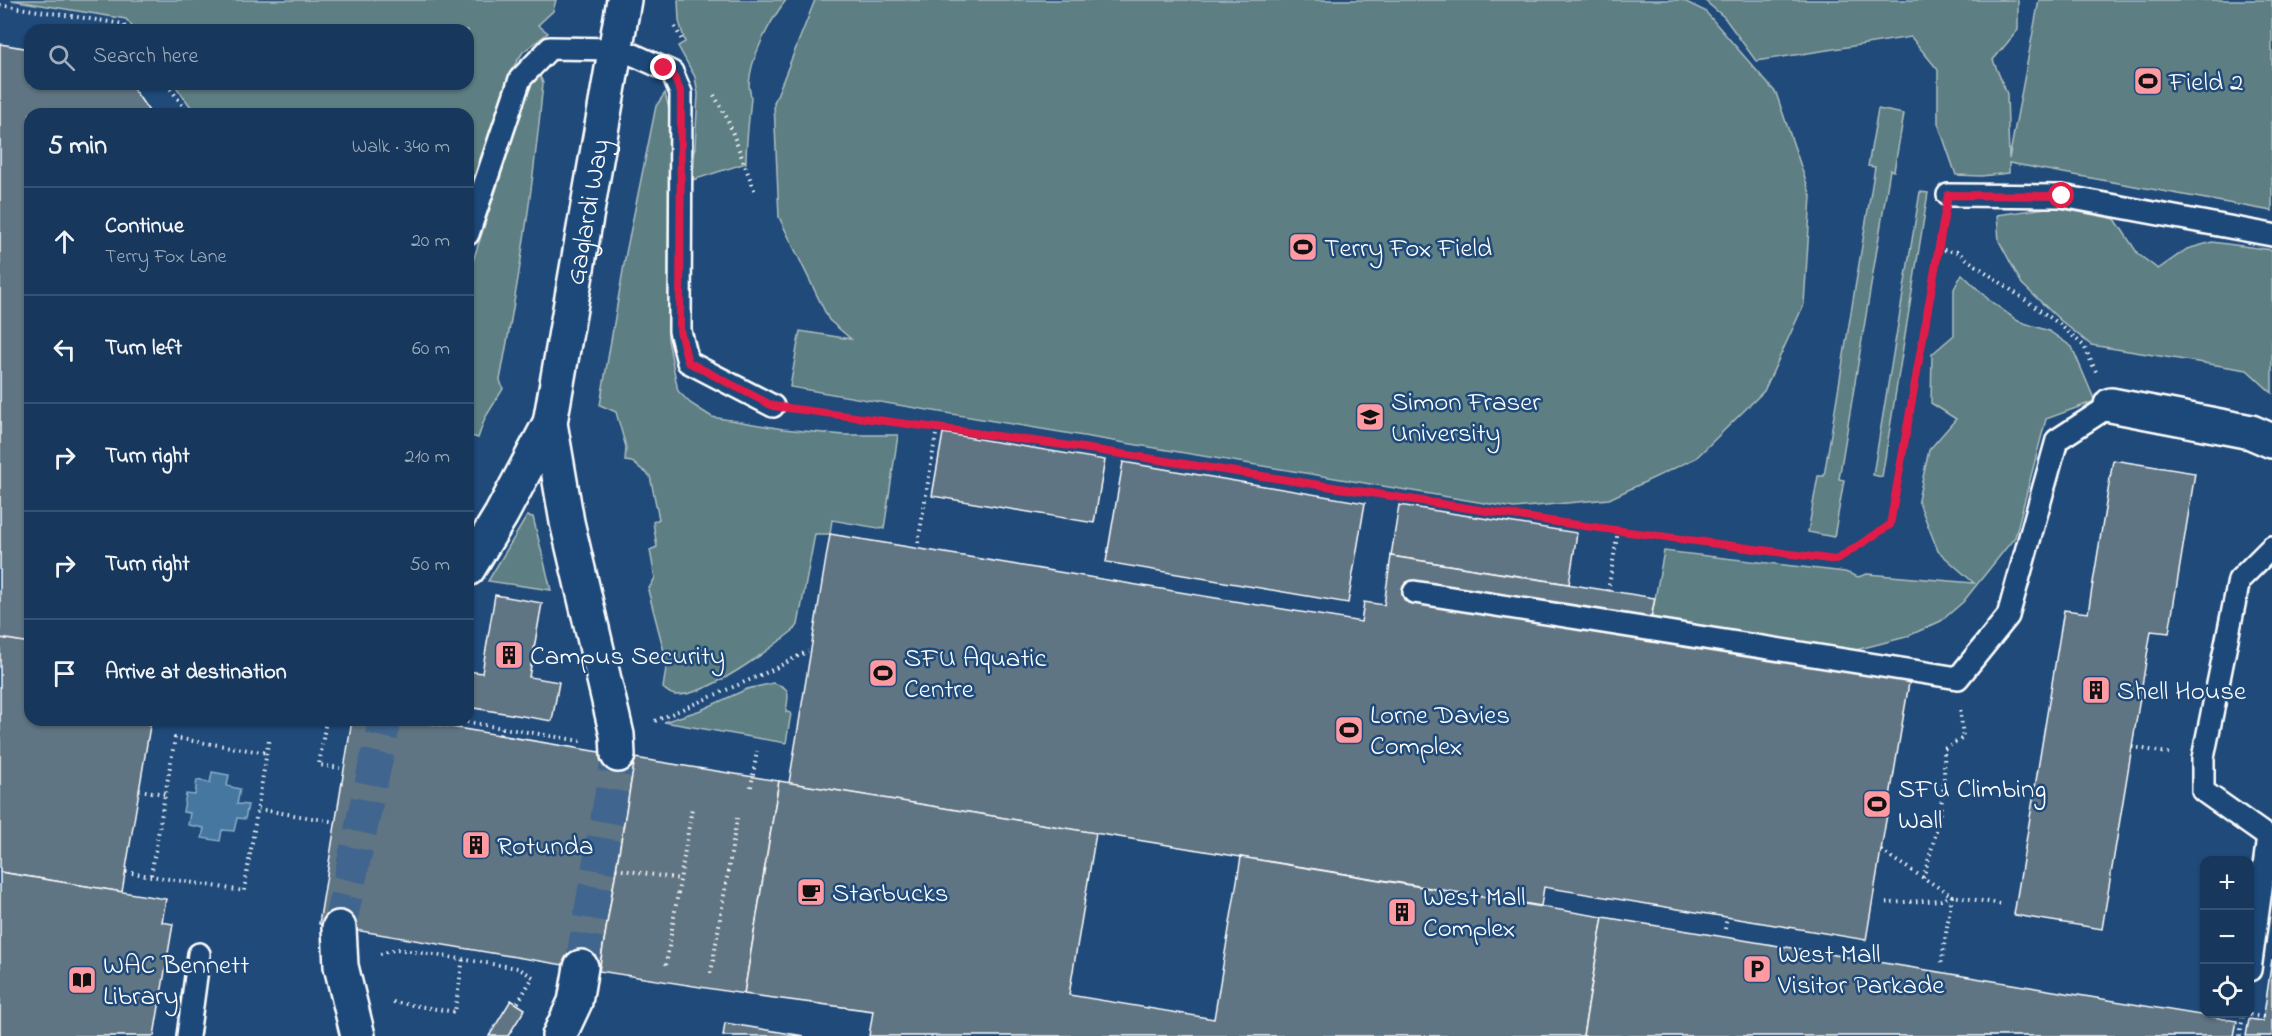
<!DOCTYPE html>
<html lang="en">
<head>
<meta charset="utf-8">
<style>
	:root { --surface:#17385c; --page:#203f62; --text:#f1f3f6; --muted:#9eacbb; --line:#365272 }
	body { margin:0; font-family:"Indie Flower",sans-serif; background:var(--page); color:var(--text) }
	.controls { position:absolute; right:18px; bottom:18px; display:grid; overflow:hidden; border-radius:12px; box-shadow:0 2px 4px #0004 }
	.controls button { width:54px; height:54px; display:grid; place-items:center; padding:0; border:0; border-bottom:2px solid var(--line); background:var(--surface); color:var(--text); font:30px sans-serif }
	.stop { position:absolute; width:18px; height:18px; margin:-14px; border:4px solid #e11d48; border-radius:50%; background:#fff }
	.stop.end { background:#e11d48; border-color:#fff; box-shadow:0 2px 6px #0008 }
	.list { margin:0; padding:0; list-style:none }
	h2 { display:flex; justify-content:space-between; align-items:center; height:78px; margin:0; padding:0 24px; font-size:26px }
	h2 small { font-size:20px; font-weight:400; color:var(--muted) }
	.list li { display:grid; grid-template-columns:39px 1fr auto; gap:18px; align-items:center; box-sizing:border-box; height:108px; padding:0 24px; border-top:2px solid var(--line) }
	.list b { display:block; font-size:22px; white-space:nowrap }
	.list p { margin:0; font-size:20px; white-space:nowrap; color:var(--muted) }
	.list em { font-size:20px; font-style:normal; color:var(--muted) }
	.icon { flex:none; width:33px; height:33px; fill:none; stroke:currentColor; stroke-width:2; stroke-linecap:round; stroke-linejoin:round }
	.map { position:relative; flex:none; width:2272px; height:1036px; overflow:hidden }
	.search { position:absolute; background:var(--surface); box-shadow:0 2px 4px #0004; left:24px; top:24px; width:450px; height:66px; display:flex; align-items:center; gap:15px; box-sizing:border-box; padding:0 21px; border-radius:18px; color:var(--muted); font-size:22px }
	.panel { position:absolute; background:var(--surface); box-shadow:0 2px 4px #0004; left:24px; top:108px; width:450px; height:618px; border-radius:18px }
	.map>svg:first-child { display:block }
</style>
</head>
<body>
<div class="map">
<svg width="2272" height="1036" viewBox="0 0 2272 1036">
	<rect width="100%" height="100%" fill="#1f4a7a"/>
	<filter id="ink" filterUnits="userSpaceOnUse"><feTurbulence type="fractalNoise" baseFrequency=".0167" numOctaves="2"/><feDisplacementMap in="SourceGraphic" scale="12" xChannelSelector="R" yChannelSelector="G"/><feConvolveMatrix kernelMatrix="1 2 1 2 8 2 1 2 1" color-interpolation-filters="sRGB"/></filter>
	<g filter="url(#ink)">
		<g fill="#5d7e82" stroke="#aebec0" stroke-width="1.5">
			<path d="M11 0H556L553 11 538 25 548 33 523 52 510 72 468 195V114H196L174 84H468V30H135L126 19Z"/>
			<path d="M678 0H786C770 21 750 58 749 85 749 89 751 94 751 98 749 120 746 141 746 163L693 180 698 94 695 77 678 46 685 42 679 21Z"/>
			<path d="M815 0H1682L1705 11 1776 93 1811 196 1804 304 1764 391 1696 458 1609 499 1514 508 790 387 800 331 851 339 829 320 779 217 774 103Z"/>
			<path d="M1704 0H2018V30L1993 60 2007 94 2009 159 2039 0H2272V211L2009 163V173L1981 176 1956 175 1938 123V70L1911 37 1756 61 1724 17Z"/>
			<path d="M540 76 543 83C534 182 519 281 500 380L503 389 485 418 478 438 468 435V276L527 96 535 77Z"/>
			<path d="M665 93 669 109 668 340 678 391 690 403 712 417 783 429 844 435H898L884 529 832 520 830 534H815L798 625 795 629C770 649 707 697 675 695 669 694 667 691 663 688L666 668 665 655 648 590 655 578 650 550 657 547 653 522 659 519 650 476 632 462 625 461 626 447 616 412 600 405 626 253 656 106Z"/>
			<path d="M1878 109 1904 114 1894 171 1890 170 1839 479 1844 480 1834 537 1808 532 1818 476H1824L1875 167 1868 166Z"/>
			<path d="M1920 192 1928 193 1882 477 1873 475Z"/>
			<path d="M2053 207 2115 219 2138 254 2158 269 2187 249 2212 242 2272 250V393L2247 370 2091 345 2060 320 2022 284 1999 241 1997 215Z"/>
			<path d="M1962 274 1989 300 2018 321 2049 331 2072 347 2095 401 2046 419 2015 537 1963 602 1941 621 1906 637 1848 652 1651 620 1664 551 1845 572 1858 577 1867 574 1974 583 1938 551 1918 500 1929 450 1956 419 1931 403 1932 354 1954 335V289Z"/>
			<path d="M527 516 533 517 551 590 488 581Z"/>
			<path d="M773 683C793 688 788 695 786 712L791 713 786 743 664 722 701 710 747 689Z"/>
		</g>
		<path fill="#4477a1" stroke="#8fadc7" stroke-width="1.5" d="M212 772 229 775 227 786 240 789 237 804 248 805 245 819 237 818 234 831 222 830 220 841 202 838 204 828 188 825 190 813 183 812 186 794 195 795 197 780 210 783Z"/>
		<g fill="#617583" stroke="#fff" stroke-width="1.5">
			<path d="M0 44 30 49V84H130L151 114H30V657L0 652Z"/>
			<path d="M943 433 1105 460 1094 523 932 496Z"/>
			<path d="M2113 460 2195 473 2169 633 2151 631 2102 929 2014 915 2064 610 2088 613Z"/>
			<path d="M1123 462 1365 503 1348 603 1106 562Z"/>
			<path d="M1399 505 1577 533 1569 584 1391 556Z"/>
			<path d="M830 534 1361 622 1364 602 1384 605 1391 556 1655 598 1648 633 1910 677 1866 940 1544 887 1541 906 789 783Z"/>
			<path d="M495 595 542 603 529 677 559 682 552 721 468 707V671L482 673Z"/>
			<path d="M0 638 30 643V720H151L122 892 0 872Z"/>
			<path d="M352 720H410L635 758 599 971 319 924Z"/>
			<path d="M635 758 779 781 744 994 599 971Z"/>
			<path d="M779 781 1096 833 1069 995 1214 1019 1241 857 1603 917 1583 1036H869L873 1011 744 994Z"/>
			<path d="M0 872 166 899 162 922 173 924 154 1036H0Z"/>
			<path d="M1603 917 2237 1021 2234 1036H1583Z"/>
			<path d="M2272 959V1036H2246L2249 1019 2263 1021Z"/>
			<path d="M511 1000 525 1009 508 1036H489Z"/>
			<path d="M725 1023 804 1036H723Z"/>
		</g>
		<g fill="none" stroke-linecap="round" stroke-linejoin="round">
			<g stroke="#41658e" stroke-width="33" stroke-dasharray="33 16" stroke-linecap="butt">
				<path d="M339 928 385 720"/>
				<path d="M581 967 618 755"/>
			</g>
			<g stroke="#fff" stroke-width="26">
				<g id="service">
					<path d="M1948 195 2062 196 2272 235"/>
					<path d="M468 234 520 79 550 48 614 49 634 55 672 72 681 93 680 331 688 362 773 406"/>
					<path d="M2272 547 2239 580 2203 758V791L2268 837 2272 838"/>
					<path d="M1414 592 1958 678 2008 616 2057 440 2111 405"/>
					<path d="M2250 970 2268 837"/>
					<path d="M188 1036 199 954"/>
				</g>
			</g>
			<g stroke="#fff" stroke-width="38">
				<path id="minor" d="M2111 405 2251 432 2272 441"/>
			</g>
			<g stroke="#fff" stroke-width="38">
				<g id="tertiary">
					<path d="M550 423 567 522 617 735 618 755"/>
					<path id="s1" d="M468 569 501 515 550 423 624 0"/>
					<path d="M339 928 341 966 358 1036"/>
					<path d="M559 1036 575 1002 581 967"/>
				</g>
			</g>
			<g stroke="#fff" stroke-width="4" stroke-dasharray="1.5 4.5" stroke-linecap="butt">
				<path d="M0 5 123 24 127 30"/>
				<path d="M675 27 683 42"/>
				<path d="M167 84 189 114"/>
				<path d="M714 95 727 118 755 192"/>
				<path d="M1938 249 1957 252 2058 323 2084 346 2096 372"/>
				<path d="M804 410 1064 445 1563 523 1836 560 1890 525 1942 225"/>
				<path d="M918 543 937 428"/>
				<path d="M1608 591 1618 531"/>
				<path d="M326 720 319 765 340 768"/>
				<path d="M340 720H341"/>
				<path d="M455 720 581 741"/>
				<path d="M655 721 770 671 808 651"/>
				<path d="M500 735 502 728"/>
				<path d="M2132 747 2173 754"/>
				<path d="M751 787 757 751"/>
				<path d="M139 790 165 794"/>
				<path d="M258 809 336 822"/>
				<path d="M1881 851 1952 896 1941 965"/>
				<path d="M616 869 680 879"/>
				<path d="M126 872 244 891 269 739"/>
				<path d="M151 875 175 738 267 753"/>
				<path d="M1923 878C1937 832 1946 798 1944 749L1963 738 1960 707"/>
				<path d="M1886 903 1941 900 1952 896 2001 904"/>
				<path d="M1725 929 1727 917"/>
				<path d="M380 954 397 949 518 968 533 977 517 1004"/>
				<path d="M666 965 692 808"/>
				<path d="M711 973 737 818"/>
				<path d="M393 1002 455 1012 463 958"/>
				<path d="M2244 1014 2263 1017"/>
				<path d="M2240 1036 2243 1014"/>
			</g>
			<use href="#service" stroke="#1f4a7a" stroke-width="21"/>
			<use href="#minor" stroke="#1f4a7a" stroke-width="33"/>
			<use href="#tertiary" stroke="#1f4a7a" stroke-width="33"/>
		</g>
	</g>
	<g fill="none" stroke-linecap="round" stroke-linejoin="round" filter="url(#ink)">
		<path stroke="#e11d48" stroke-width="8" d="M664 68 672 72 681 93 680 331 688 362 773 406 1064 445 1563 523 1836 560 1890 525 1948 195 2062 196"/>
	</g>
	<defs>
		<g id="stadium-square" transform="scale(1.5)"><rect x="-9" y="-9" width="18" height="18" rx="4" fill="#ff9aa2" stroke="#1f4a7a"/><path d="M0-5a6.5 5 0 1 0 0 10a6.5 5 0 1 0 0-10ZM-3.5-1.8h7v3.6h-7Z" fill="#111"/></g>
		<g id="university-square" transform="scale(1.5)"><rect x="-9" y="-9" width="18" height="18" rx="4" fill="#ff9aa2" stroke="#1f4a7a"/><path d="M0-5L7-2L0 1L-7-2ZM-4 1L0 2.5L4 1V4Q0 6-4 4Z" fill="#111"/></g>
		<g id="building-square" transform="scale(1.5)"><rect x="-9" y="-9" width="18" height="18" rx="4" fill="#ff9aa2" stroke="#1f4a7a"/><path d="M-4-6H4V6H1V3H-1V6H-4ZM-2.5-4.3h1.7v1.8h-1.7ZM.8-4.3h1.7v1.8H.8ZM-2.5-1h1.7V.8h-1.7ZM.8-1h1.7V.8H.8Z" fill="#111"/></g>
		<g id="cafe-square" transform="scale(1.5)"><rect x="-9" y="-9" width="18" height="18" rx="4" fill="#ff9aa2" stroke="#1f4a7a"/><path d="M-5.5-4.5H6V0H3Q3 3.5 0 3.5H-2.5Q-5.5 3.5-5.5 0ZM3-3.2v2h1.7v-2ZM-6 4.5H4V6H-6Z" fill="#111"/></g>
		<g id="parking-square" transform="scale(1.5)"><rect x="-9" y="-9" width="18" height="18" rx="4" fill="#ff9aa2" stroke="#1f4a7a"/><path d="M-3.5-5.5H1a3.5 3.5 0 0 1 0 7H-1V5.5H-3.5ZM-1-3.4V-.6H.8a1.4 1.4 0 0 0 0-2.8Z" fill="#111"/></g>
		<g id="library-square" transform="scale(1.5)"><rect x="-9" y="-9" width="18" height="18" rx="4" fill="#ff9aa2" stroke="#1f4a7a"/><path d="M-6-4Q-3-5.5-.7-3.5V5Q-3 3-6 4ZM6-4Q3-5.5 .7-3.5V5Q3 3 6 4Z" fill="#111"/></g>
	</defs>
	<g fill-rule="evenodd">
		<use href="#stadium-square" x="2148" y="81"/>
		<use href="#stadium-square" x="1303" y="247"/>
		<use href="#university-square" x="1370" y="417"/>
		<use href="#building-square" x="509" y="655"/>
		<use href="#stadium-square" x="883" y="673"/>
		<use href="#building-square" x="2096" y="690"/>
		<use href="#stadium-square" x="1349" y="730"/>
		<use href="#stadium-square" x="1877" y="804"/>
		<use href="#building-square" x="476" y="845"/>
		<use href="#cafe-square" x="811" y="892"/>
		<use href="#building-square" x="1402" y="912"/>
		<use href="#parking-square" x="1757" y="969"/>
		<use href="#library-square" x="82" y="980"/>
	</g>
	<g text-anchor="middle" stroke-width="5" stroke-linejoin="round" paint-order="stroke">
		<g font-size="27" fill="#fff" stroke="#1f4a7a" text-anchor="start">
			<text x="2169" y="90">Field 2</text>
			<text x="1324" y="256">Terry Fox Field</text>
			<text x="1391" y="410">Simon Fraser<tspan x="1391" dy="31">University</tspan></text>
			<text x="530" y="664">Campus Security</text>
			<text x="904" y="666">SFU Aquatic<tspan x="904" dy="31">Centre</tspan></text>
			<text x="2117" y="699">Shell House</text>
			<text x="1370" y="723">Lorne Davies<tspan x="1370" dy="31">Complex</tspan></text>
			<text x="1898" y="797">SFU Climbing<tspan x="1898" dy="31">Wall</tspan></text>
			<text x="497" y="854">Rotunda</text>
			<text x="832" y="901">Starbucks</text>
			<text x="1423" y="905">West Mall<tspan x="1423" dy="31">Complex</tspan></text>
			<text x="1778" y="962">West Mall<tspan x="1778" dy="31">Visitor Parkade</tspan></text>
			<text x="103" y="973">WAC Bennett<tspan x="103" dy="31">Library</tspan></text>
		</g>
		<g font-size="27" fill="#fff" stroke="#1f4a7a">
			<text dy="9" stroke="none"><textPath href="#s1" startOffset="382">Gaglardi Way</textPath></text>
		</g>
	</g>
</svg>
<div class="controls">
<button>+</button>
<button>−</button>
<button><svg class="icon" aria-label="locate" viewBox="0 0 24 24"><circle cx="12" cy="12" r="6"/><path d="M12 2v4M12 18v4M2 12h4M18 12h4"/></svg></button>
</div>
<div class="stop" style="left:2062px;top:196px"></div>
<div class="stop end" style="left:664px;top:68px"></div>
<div class="search"><svg class="icon" aria-label="search" viewBox="0 0 24 24"><circle cx="10" cy="10" r="6"/><path d="M15 15l6 6"/></svg>Search here</div>
<section class="panel">
<h2>5 min<small>Walk · 340 m</small></h2>
<ul class="list">
<li><svg class="icon" aria-label="ahead" viewBox="0 0 24 24"><path d="M12 20V5M6 11l6-6 6 6"/></svg><div><b>Continue</b><p>Terry Fox Lane</p></div><em>20 m</em></li>
<li><svg class="icon" aria-label="left" viewBox="0 0 24 24"><path d="M17 20v-9H6M10 6l-5 5 5 5"/></svg><div><b>Turn left</b></div><em>60 m</em></li>
<li><svg class="icon" aria-label="right" viewBox="0 0 24 24"><path d="M7 20v-9h11M14 6l5 5-5 5"/></svg><div><b>Turn right</b></div><em>210 m</em></li>
<li><svg class="icon" aria-label="right" viewBox="0 0 24 24"><path d="M7 20v-9h11M14 6l5 5-5 5"/></svg><div><b>Turn right</b></div><em>50 m</em></li>
<li><svg class="icon" aria-label="arrive" viewBox="0 0 24 24"><path d="M6 21V4h12l-3 4 3 4H6"/></svg><div><b>Arrive at destination</b></div></li>
</ul>
</section>
</div>
</body>
</html>
